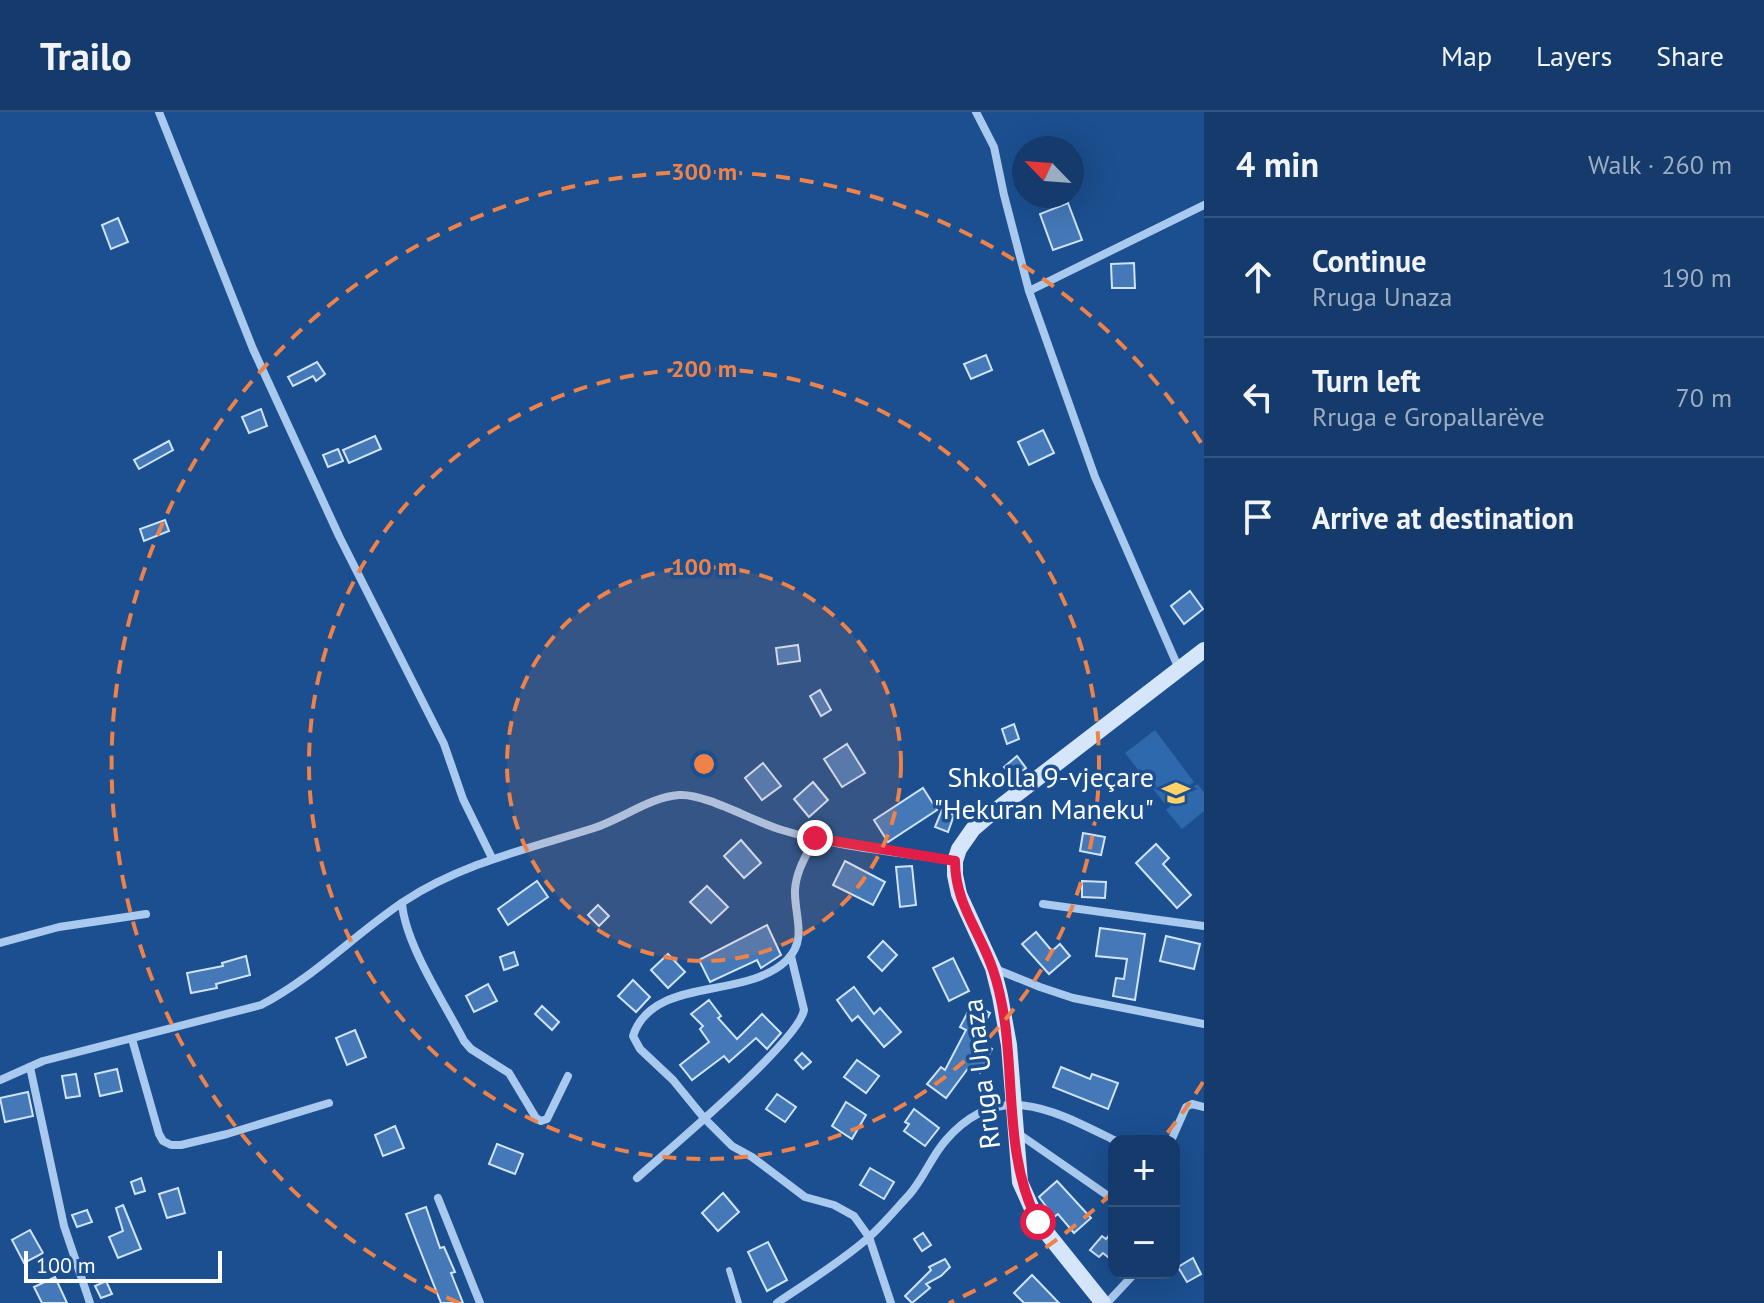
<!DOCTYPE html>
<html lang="en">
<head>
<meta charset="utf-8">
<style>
	:root { --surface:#143b6b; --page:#1d4271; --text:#f1f3f6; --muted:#9dadc1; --line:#33557e }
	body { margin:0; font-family:"PT Sans",sans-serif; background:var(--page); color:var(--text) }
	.controls { position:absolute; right:24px; bottom:24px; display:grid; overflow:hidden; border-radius:16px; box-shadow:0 8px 32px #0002 }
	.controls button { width:72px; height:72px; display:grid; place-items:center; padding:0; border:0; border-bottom:2px solid var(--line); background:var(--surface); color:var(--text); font:40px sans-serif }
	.compass { position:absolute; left:1012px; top:24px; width:72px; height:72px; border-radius:50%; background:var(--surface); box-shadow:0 8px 32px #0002; rotate:295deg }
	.scale { position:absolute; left:24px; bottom:20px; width:198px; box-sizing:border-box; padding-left:8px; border:4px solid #fff; border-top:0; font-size:22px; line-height:28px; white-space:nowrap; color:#fff; -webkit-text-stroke:6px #1b4f8f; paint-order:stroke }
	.stop { position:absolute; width:24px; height:24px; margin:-18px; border:6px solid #e11d48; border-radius:50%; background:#fff }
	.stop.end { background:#e11d48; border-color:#fff; box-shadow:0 2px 8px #0008 }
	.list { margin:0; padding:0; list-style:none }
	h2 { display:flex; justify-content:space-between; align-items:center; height:104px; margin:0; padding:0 32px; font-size:34px }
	h2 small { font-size:26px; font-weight:400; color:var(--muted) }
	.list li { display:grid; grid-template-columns:52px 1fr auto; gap:24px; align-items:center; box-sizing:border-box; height:120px; padding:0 32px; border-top:2px solid var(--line) }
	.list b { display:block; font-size:30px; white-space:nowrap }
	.list p { margin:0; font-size:26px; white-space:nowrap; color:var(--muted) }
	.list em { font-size:26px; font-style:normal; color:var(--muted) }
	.icon { flex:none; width:44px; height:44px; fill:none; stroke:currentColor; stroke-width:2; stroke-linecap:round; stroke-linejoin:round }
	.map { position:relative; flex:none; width:1204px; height:1191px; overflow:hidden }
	header { display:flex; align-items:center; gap:48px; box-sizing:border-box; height:112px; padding:0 40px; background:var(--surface); border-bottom:2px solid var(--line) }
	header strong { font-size:38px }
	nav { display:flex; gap:44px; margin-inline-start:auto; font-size:28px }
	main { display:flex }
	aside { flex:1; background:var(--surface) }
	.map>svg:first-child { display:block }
</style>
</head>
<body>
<header>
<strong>Trailo</strong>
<nav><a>Map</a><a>Layers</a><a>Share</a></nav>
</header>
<main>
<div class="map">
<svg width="1204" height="1191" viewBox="0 0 1204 1191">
	<rect width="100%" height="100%" fill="#1b4f8f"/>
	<g fill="#2e69ad">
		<path d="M1155 618 1194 670 1165 692 1125 641Z"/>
		<path d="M1197 672 1204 680V699L1182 717 1166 698Z"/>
	</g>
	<g fill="#4478b7" stroke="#cfe3fa" stroke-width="2">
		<path d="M1068 91 1082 128 1053 138 1040 102Z"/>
		<path d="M118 106 128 130 111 137 102 113Z"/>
		<path d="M1134 151 1135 176H1112L1111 152Z"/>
		<path d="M986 243 992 258 971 267 964 252Z"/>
		<path d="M317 250 325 262 316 269 313 264 293 274 288 265Z"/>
		<path d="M261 297 267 314 249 321 242 305Z"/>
		<path d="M1043 318 1054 341 1029 353 1018 330Z"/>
		<path d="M375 324 381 337 349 351 343 338Z"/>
		<path d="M169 329 173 338 139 357 134 348Z"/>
		<path d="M338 337 343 349 328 355 323 343Z"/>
		<path d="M165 408 169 419 144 429 140 417Z"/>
		<path d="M1190 479 1203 497 1184 512 1171 494Z"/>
		<path d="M798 533 800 549 778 552 776 536Z"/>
		<path d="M820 578 831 598 821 604 810 584Z"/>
		<path d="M1014 612 1019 627 1007 632 1002 617Z"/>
		<path d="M847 632 865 661 842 675 824 647Z"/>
		<path d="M1017 644 1026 656 1014 666 1004 655Z"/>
		<path d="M763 651 781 674 762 688 745 666Z"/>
		<path d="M813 670 828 688 809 705 794 687Z"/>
		<path d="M923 676 937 698 888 730 874 708Z"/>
		<path d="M942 698 954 703 948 720 935 715Z"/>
		<path d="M1083 721 1105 725 1101 743 1080 739Z"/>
		<path d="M741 728 761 751 744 766 724 744Z"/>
		<path d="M1156 732 1169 746 1163 752 1191 783 1177 796 1136 751Z"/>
		<path d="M845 749 885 770 873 793 833 773Z"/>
		<path d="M912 754 916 793 900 795 896 755Z"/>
		<path d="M537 769 548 785 508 813 498 797Z"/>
		<path d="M1082 769 1106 770 1105 786 1082 785Z"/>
		<path d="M707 774 728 795 711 811 690 790Z"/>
		<path d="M598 793 609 804 599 814 588 803Z"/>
		<path d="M767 813 781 843 761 856 757 848 710 870 699 848Z"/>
		<path d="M1100 816 1145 822 1135 888 1113 884 1116 866 1124 867 1127 847 1096 844Z"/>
		<path d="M1036 820 1052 839 1060 832 1070 844 1049 862 1022 832Z"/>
		<path d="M1166 824 1200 832 1194 857 1160 849Z"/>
		<path d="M883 829 897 843 882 859 868 845Z"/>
		<path d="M514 840 518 853 504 858 500 845Z"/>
		<path d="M668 842 685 860 668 876 651 858Z"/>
		<path d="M246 844 250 863 216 872 217 876 191 881 187 861 223 854 222 851Z"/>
		<path d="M953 846 969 879 949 889 933 856Z"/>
		<path d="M633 868 650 885 636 900 618 884Z"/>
		<path d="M488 872 497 889 474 900 466 884Z"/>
		<path d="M854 875 874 902 880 896 901 920 884 935 858 904 852 909 837 888Z"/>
		<path d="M709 888 721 904 718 906 737 927 762 902 781 921 767 937 756 926 729 950 724 944 692 968 680 953 709 930 700 917 703 914 691 902Z"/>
		<path d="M972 892 990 901 976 928 992 937 980 961 969 955 946 986 927 972 941 955 945 958 966 918 960 915Z"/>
		<path d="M542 894 559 910 552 918 535 902Z"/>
		<path d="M355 918 366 945 347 953 336 926Z"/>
		<path d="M802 941 811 950 803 957 795 948Z"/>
		<path d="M857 948 879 964 866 981 844 965Z"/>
		<path d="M1061 955 1090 967 1092 962 1118 971 1108 997 1053 975Z"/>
		<path d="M117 957 122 979 100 984 95 962Z"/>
		<path d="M76 962 80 984 66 986 62 964Z"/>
		<path d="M28 980 33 1004 5 1010 0 986Z"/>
		<path d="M777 982 796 995 785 1010 766 997Z"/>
		<path d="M846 990 866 1003 852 1027 832 1014Z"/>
		<path d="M914 997 939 1016 925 1034 904 1019 909 1012 905 1010Z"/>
		<path d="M395 1014 404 1036 383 1044 375 1023Z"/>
		<path d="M497 1032 523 1042 515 1062 489 1052Z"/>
		<path d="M870 1056 894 1070 884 1087 860 1073Z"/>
		<path d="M141 1066 145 1079 135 1082 131 1070Z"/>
		<path d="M1057 1069 1091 1106 1074 1121 1058 1102 1054 1105 1039 1085Z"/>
		<path d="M178 1076 185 1101 167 1106 159 1082Z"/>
		<path d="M723 1081 739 1100 718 1119 702 1101Z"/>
		<path d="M123 1093 141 1137 118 1146 109 1125 123 1119 116 1096Z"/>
		<path d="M426 1095 440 1136 444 1135 455 1160 451 1161 463 1191H441L416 1128 406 1102Z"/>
		<path d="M87 1098 92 1110 77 1115 72 1103Z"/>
		<path d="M1114 1117V1150L1103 1141 1099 1145 1090 1138 1102 1124 1106 1127Z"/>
		<path d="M30 1118 43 1141 24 1151 12 1128Z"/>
		<path d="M923 1121 931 1133 922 1139 914 1127Z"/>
		<path d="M768 1130 787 1168 767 1179 748 1140Z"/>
		<path d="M1193 1146 1201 1162 1187 1170 1178 1155Z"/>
		<path d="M945 1147 950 1155 941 1164 926 1172 930 1176 912 1191 905 1184 931 1158 929 1155Z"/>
		<path d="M1032 1163 1059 1191H1024L1014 1181Z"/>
		<path d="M55 1165 67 1191H42L34 1175Z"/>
		<path d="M106 1169 112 1182 101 1186 95 1174Z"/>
	</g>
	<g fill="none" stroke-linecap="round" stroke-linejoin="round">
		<path stroke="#a9c9ee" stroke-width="6" d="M729 1158 739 1191"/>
		<g stroke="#a9c9ee" stroke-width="8">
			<path d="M159 0 253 237 339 424 444 632 463 687 492 746"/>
			<path d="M976 0 994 35 1004 83 1029 179 1095 365 1179 557"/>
			<path d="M1029 179 1204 93"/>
			<path d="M815 726C807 742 796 759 795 778 794 803 808 827 787 848 745 889 653 863 633 924L640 937 673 968 704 1006 732 1034 752 1045 805 1085 834 1093 854 1104 869 1125 891 1191"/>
			<path d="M402 791C405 832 445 892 464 929L471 937 509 961 536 1006 541 1009 547 1007 568 964"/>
			<path d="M1043 792 1204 814"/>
			<path d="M0 831 59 815 146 802"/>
			<path d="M993 856 1040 875 1073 886 1204 912"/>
			<path d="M132 927 159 1022 163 1029 171 1033H181L227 1022 329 991"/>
			<path d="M30 955 64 1114 90 1191"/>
			<path d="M0 968 43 949 261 893C313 866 354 823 403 790 462 751 528 737 594 716 622 707 650 685 679 683 705 681 754 710 782 718 837 735 898 740 955 749"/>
			<path d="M1016 1020 1114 1088"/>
			<path d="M1171 1029 1186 995 1192 992 1204 995"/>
			<path d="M637 1066C667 1039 799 929 804 898L791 844"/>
			<path d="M438 1086 480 1191"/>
			<path d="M777 1191C808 1170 839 1151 867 1127 882 1114 895 1098 909 1083 924 1066 931 1045 946 1028 999 966 1055 999 1116 1029"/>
			<path d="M1107 1191 1135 1161"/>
		</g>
		<path stroke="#d6e6fa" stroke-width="16" d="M1103 1191 1038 1110 1020 1070 1009 933 1000 884 993 856 959 782 955 763V749L959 737 973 717 987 705 1204 538"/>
	</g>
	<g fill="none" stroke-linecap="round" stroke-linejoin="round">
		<path stroke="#e11d48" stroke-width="10" d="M815 726 955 749C955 792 980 819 993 858 1021 940 998 1034 1038 1110"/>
	</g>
	<circle cx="704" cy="652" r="197" fill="#ee8249" fill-opacity=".12"/>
	<g fill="none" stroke="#ee8249" stroke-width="4" stroke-dasharray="14 10">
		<circle cx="704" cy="652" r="197"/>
		<circle cx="704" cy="652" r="395"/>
		<path d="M1203 970A592 592 0 0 1 1161 1029M1112 1081A592 592 0 0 1 949 1191M459 1191A592 592 0 1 1 1203 334"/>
	</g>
	<defs>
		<g id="school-bare" transform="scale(2.16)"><path d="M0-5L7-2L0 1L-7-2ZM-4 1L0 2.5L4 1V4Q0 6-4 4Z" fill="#ffd166" stroke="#1b4f8f" stroke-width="2.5" paint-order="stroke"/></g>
	</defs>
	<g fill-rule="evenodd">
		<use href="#school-bare" x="1176" y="681"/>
	</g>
	<g text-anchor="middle" stroke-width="7" stroke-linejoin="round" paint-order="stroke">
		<g font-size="28" fill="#fff" stroke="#1b4f8f" text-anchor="end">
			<text x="1154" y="675">Shkolla 9-vjeçare<tspan x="1154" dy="32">"Hekuran Maneku"</tspan></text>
		</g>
		<g font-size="28" fill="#fff" stroke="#1b4f8f">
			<text transform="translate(981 962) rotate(-97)" y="10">Rruga Unaza</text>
		</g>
	</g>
	<circle cx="704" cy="652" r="12" fill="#ee8249" stroke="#1b4f8f" stroke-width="4"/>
	<g font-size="24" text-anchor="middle" font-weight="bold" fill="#ee8249" stroke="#1b4f8f" stroke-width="7" stroke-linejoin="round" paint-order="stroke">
		<text x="704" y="68">300 m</text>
		<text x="704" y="265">200 m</text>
		<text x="704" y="463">100 m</text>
	</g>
</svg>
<div class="controls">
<button>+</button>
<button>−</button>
</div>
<svg class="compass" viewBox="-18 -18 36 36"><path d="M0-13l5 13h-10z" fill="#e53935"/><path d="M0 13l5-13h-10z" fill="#9dadc1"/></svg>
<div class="scale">100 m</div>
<div class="stop" style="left:1038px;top:1110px"></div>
<div class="stop end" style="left:815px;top:726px"></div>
</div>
<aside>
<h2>4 min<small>Walk · 260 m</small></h2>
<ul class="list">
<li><svg class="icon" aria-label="ahead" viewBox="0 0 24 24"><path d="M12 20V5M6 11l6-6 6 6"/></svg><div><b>Continue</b><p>Rruga Unaza</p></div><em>190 m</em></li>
<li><svg class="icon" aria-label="left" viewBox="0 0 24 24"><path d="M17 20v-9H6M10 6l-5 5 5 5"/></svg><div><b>Turn left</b><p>Rruga e Gropallarëve</p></div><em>70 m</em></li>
<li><svg class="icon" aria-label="arrive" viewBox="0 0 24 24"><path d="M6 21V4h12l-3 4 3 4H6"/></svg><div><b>Arrive at destination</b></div></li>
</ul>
</aside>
</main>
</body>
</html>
